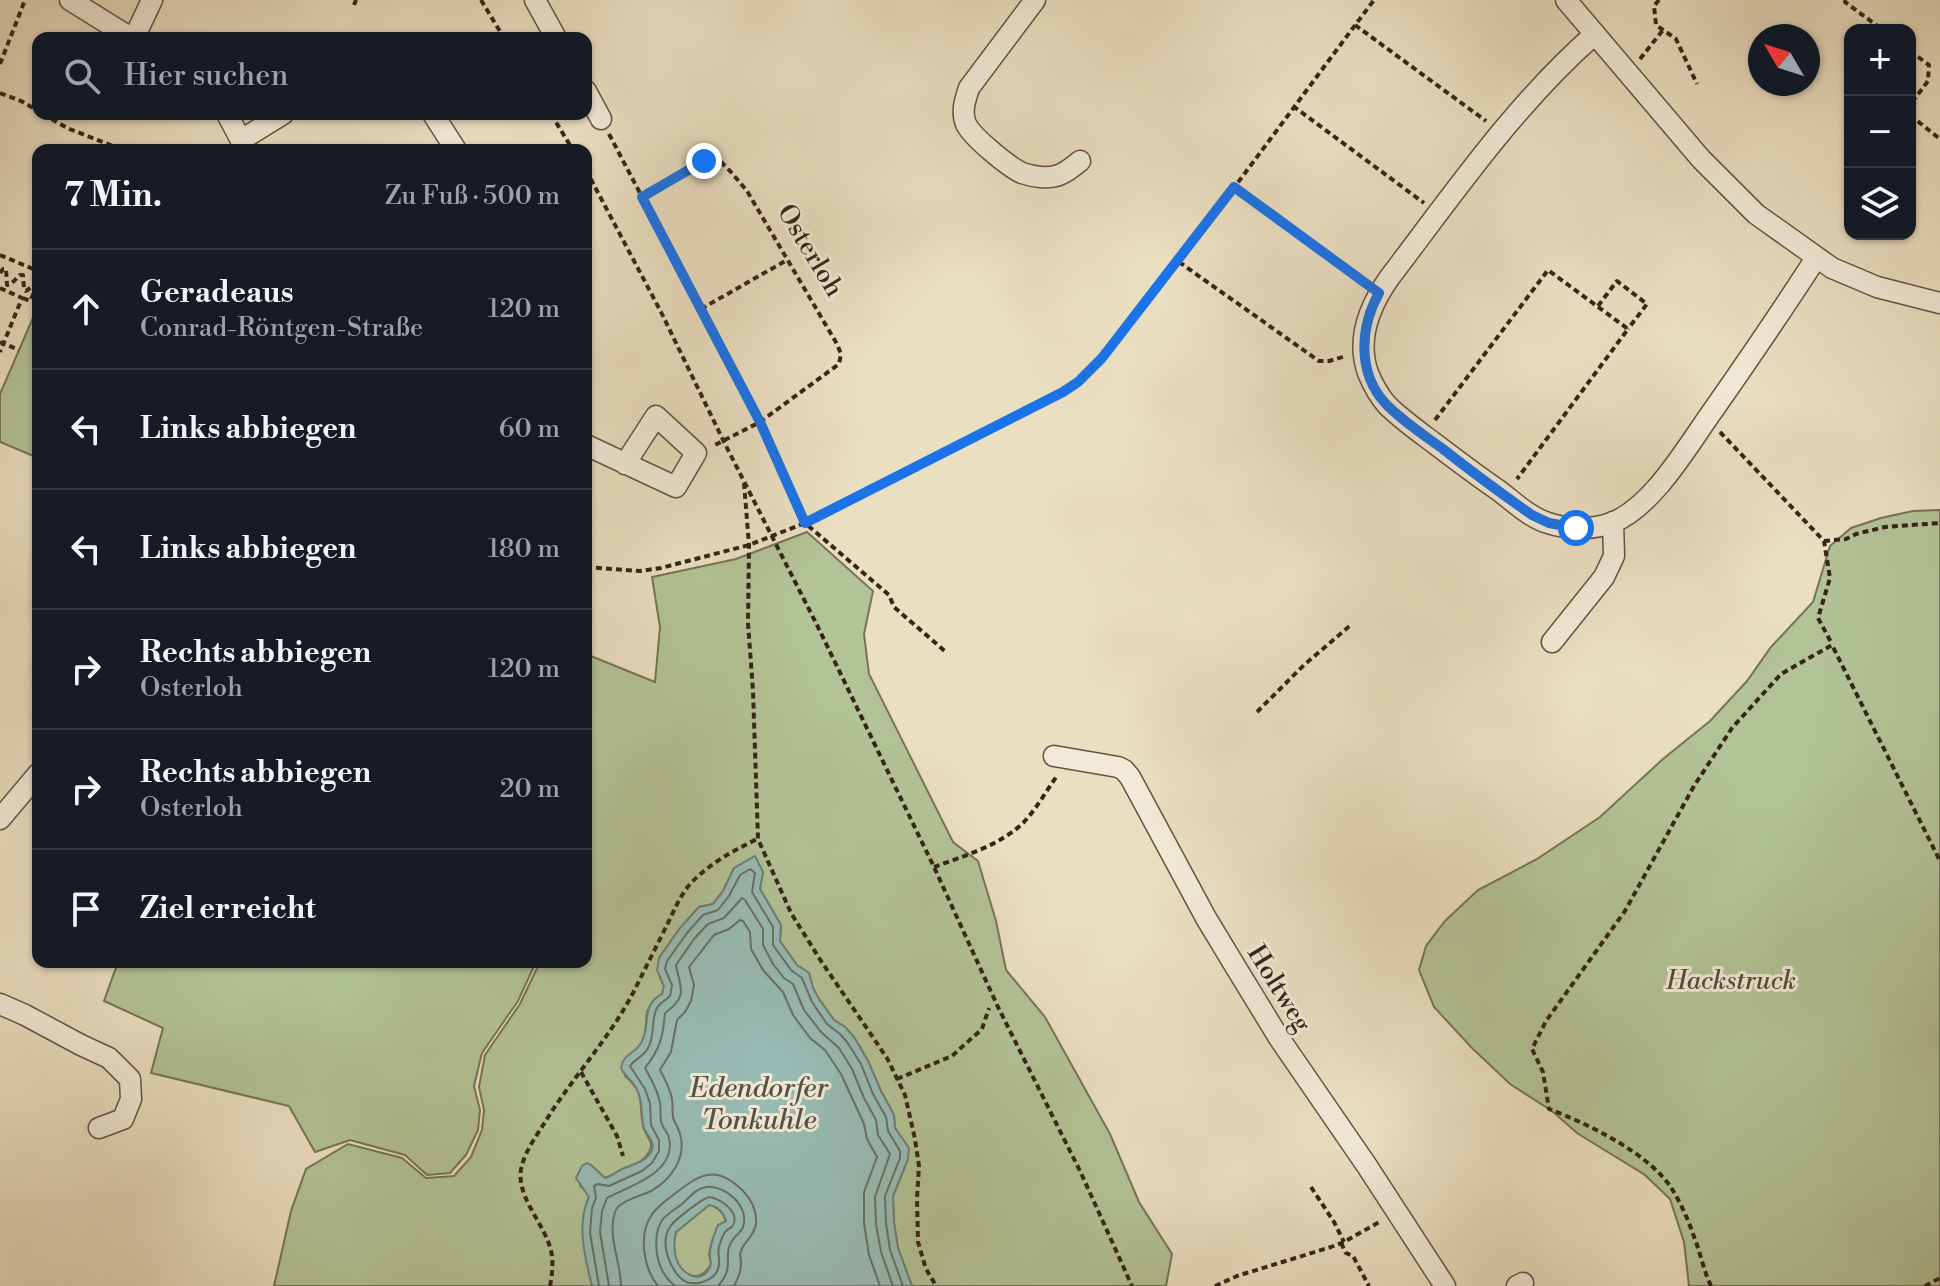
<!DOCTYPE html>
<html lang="de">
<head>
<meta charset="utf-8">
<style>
	:root { --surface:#171b24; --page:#242831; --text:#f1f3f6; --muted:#9ea1a6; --line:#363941 }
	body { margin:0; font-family:"Libre Bodoni",serif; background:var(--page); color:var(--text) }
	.controls { position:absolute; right:24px; top:24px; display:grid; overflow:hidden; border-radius:16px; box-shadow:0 2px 6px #0004 }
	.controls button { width:72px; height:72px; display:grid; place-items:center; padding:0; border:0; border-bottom:2px solid var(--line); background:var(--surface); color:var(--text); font:40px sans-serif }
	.compass { position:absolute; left:1748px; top:24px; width:72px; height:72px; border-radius:50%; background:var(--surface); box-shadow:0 2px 6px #0004; rotate:309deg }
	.stop { position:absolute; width:24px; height:24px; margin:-18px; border:6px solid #1a73e8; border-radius:50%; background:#fff }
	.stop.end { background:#1a73e8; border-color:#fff; box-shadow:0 2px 8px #0008 }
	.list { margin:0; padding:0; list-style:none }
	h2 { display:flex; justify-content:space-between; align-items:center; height:104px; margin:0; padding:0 32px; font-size:34px }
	h2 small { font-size:26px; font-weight:400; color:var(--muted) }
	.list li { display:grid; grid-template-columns:52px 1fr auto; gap:24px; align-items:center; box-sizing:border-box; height:120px; padding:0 32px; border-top:2px solid var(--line) }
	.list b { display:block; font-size:30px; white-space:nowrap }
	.list p { margin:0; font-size:26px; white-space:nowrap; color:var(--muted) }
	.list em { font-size:26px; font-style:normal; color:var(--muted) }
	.icon { flex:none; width:44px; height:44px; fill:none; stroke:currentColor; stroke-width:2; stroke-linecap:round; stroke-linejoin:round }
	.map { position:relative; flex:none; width:1940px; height:1286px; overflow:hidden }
	.search { position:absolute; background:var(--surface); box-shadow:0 2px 6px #0004; left:32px; top:32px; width:560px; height:88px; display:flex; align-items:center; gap:20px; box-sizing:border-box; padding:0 28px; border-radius:16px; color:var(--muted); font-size:30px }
	.panel { position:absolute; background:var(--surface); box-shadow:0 2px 6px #0004; left:32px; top:144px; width:560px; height:824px; border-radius:16px }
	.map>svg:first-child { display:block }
</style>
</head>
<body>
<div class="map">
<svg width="1940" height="1286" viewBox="0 0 1940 1286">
	<rect width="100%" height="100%" fill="#ebdfc2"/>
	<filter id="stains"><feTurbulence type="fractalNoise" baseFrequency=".0025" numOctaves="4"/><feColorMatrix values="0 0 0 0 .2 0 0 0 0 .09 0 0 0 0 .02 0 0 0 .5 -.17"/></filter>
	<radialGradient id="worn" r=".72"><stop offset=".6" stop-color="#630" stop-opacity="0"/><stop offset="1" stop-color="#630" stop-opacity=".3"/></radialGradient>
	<g fill="#b3c397" stroke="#747458" stroke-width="2">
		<path d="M35 313 38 314V458L0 442V394Z"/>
		<path d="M1940 510V1286H1689L1684 1242 1670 1199 1645 1175 1577 1133 1552 1111 1510 1084 1472 1048 1434 1007 1419 970 1426 946 1445 921 1478 890 1537 859 1600 817 1663 759 1710 721 1747 681 1771 647 1813 602 1830 546 1851 528 1881 518 1913 511Z"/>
		<path d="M807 532 873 591 864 634 869 674 953 842 978 861 996 921 1006 970 1045 1017 1110 1134 1139 1202 1172 1254 1166 1286H912L898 1248 894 1223 893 1196 908 1159V1148L895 1128 894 1115 881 1091 868 1061 854 1037 845 1027 834 1020 819 999 813 988 809 973 797 965 780 941 781 925 760 889 763 872 734 868 723 891 713 904 699 907 680 928 659 958 660 978 664 986 662 994 647 1011 645 1033 642 1042 636 1051 625 1076C648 1096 637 1106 644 1129 647 1138 655 1143 649 1152 643 1163 633 1164 623 1169 616 1172 612 1176 605 1178L591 1165 580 1186 587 1192 589 1197C579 1218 587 1263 592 1286H274L291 1211 306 1169 348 1144 402 1158 426 1178 454 1176 471 1157 482 1130 484 1110 479 1087 485 1055 520 1004 540 962H586V654L655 682 660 627 652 577 736 559Z"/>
		<path d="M118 962H536L518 1001 482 1053 474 1086 480 1110 478 1130 466 1155 450 1173 427 1175 405 1155 350 1140 315 1152 289 1106 151 1073 163 1028 104 1001Z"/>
		<path d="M709 1205C717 1206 724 1213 726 1222L718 1225 709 1254 711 1264C701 1283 683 1278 676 1259 673 1251 674 1240 676 1232Z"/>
	</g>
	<path fill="#98bcb5" stroke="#708076" stroke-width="2" fill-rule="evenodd" d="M755 856 763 872 760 889 781 925 780 941 797 965 809 973 813 988 819 999 834 1020 845 1027 854 1037 868 1061 881 1091 894 1115 895 1128 909 1148 908 1159 893 1196 894 1223 898 1248 912 1286H592C585 1258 576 1224 589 1197L576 1178 582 1166 587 1163 591 1165 605 1178C612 1176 616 1172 622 1169 632 1165 657 1159 652 1142 650 1136 644 1132 643 1125 641 1110 643 1096 633 1083 629 1078 624 1075 621 1068 623 1052 638 1054 643 1039 650 1021 642 1004 662 994L664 986 657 970 659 958 680 928 699 907 713 904 723 891 734 868ZM709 1205C718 1206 724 1213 726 1221L718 1225C714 1235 709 1246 710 1256 710 1264 713 1262 709 1269 699 1286 680 1272 676 1258 674 1250 674 1240 676 1232Z"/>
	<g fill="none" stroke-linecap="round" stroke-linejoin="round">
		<g stroke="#667066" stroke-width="2">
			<path d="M709 1197C720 1198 742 1213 732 1227 731 1228 728 1229 727 1230 722 1234 721 1241 719 1247 717 1254 720 1258 719 1265 717 1280 698 1286 686 1282 670 1272 659 1243 670 1227 674 1220 702 1199 709 1197Z"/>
			<path d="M599 1286 590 1233 592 1208 596 1198 594 1186 598 1184 609 1186 642 1171 652 1163 659 1151V1140L651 1125 650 1103 645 1089 630 1066C635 1059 643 1057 648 1048 655 1036 651 1022 656 1010 659 1003 665 1001 670 996L672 985 665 969 667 961 687 933 703 915 718 910 729 896 740 875 750 869 755 873 752 892 773 927V945L791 970 802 978 812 1002 827 1024 840 1034 847 1042 861 1064 873 1094 886 1117 888 1131 900 1151V1158L885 1196 886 1223 890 1250 903 1286"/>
			<path d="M609 1286 600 1232 602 1211 607 1198C629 1186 677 1173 669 1138 668 1132 662 1128 661 1121 660 1115 661 1109 660 1103 658 1090 651 1079 645 1068 660 1049 663 1037 665 1013 689 996 680 988 676 965L694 939 708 924 724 918 742 898 745 900 763 929V945L773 964 784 978 793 984 804 1010 821 1032 839 1048 852 1069 864 1098 876 1120 878 1135 890 1154 875 1197 876 1224 881 1252 893 1286"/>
			<path d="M621 1286C621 1262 607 1236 615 1212 618 1201 641 1196 651 1191 671 1180 687 1157 680 1134 679 1128 674 1123 673 1117 672 1111 673 1105 672 1099 670 1088 665 1079 660 1070L671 1052 677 1020 685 1012 691 1001 694 985 689 967 714 935 729 929 740 920 743 921 750 932 751 949 763 970 783 992 793 1015 810 1038 825 1050 841 1074 864 1124 867 1139 877 1157 864 1192V1223L869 1255 880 1286"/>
			<path d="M658 1286C644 1269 638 1236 651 1216 656 1207 665 1202 673 1195 699 1175 715 1163 743 1191 752 1200 757 1211 756 1224 754 1237 744 1241 741 1251 739 1255 741 1258 741 1263 741 1272 738 1278 734 1286"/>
			<path d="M675 1286C670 1282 666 1277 663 1272 655 1258 653 1232 663 1219 668 1213 676 1209 682 1204 690 1197 696 1188 707 1187 726 1185 750 1207 743 1227 741 1233 735 1235 732 1241 722 1256 736 1266 718 1286"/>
		</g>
		<g stroke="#625442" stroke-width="23">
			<g id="minor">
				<path d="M70 0 131 38"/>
				<path d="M535 0 556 38"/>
				<path d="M1035 0 969 88C965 100 961 112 966 124 972 137 1009 167 1022 173 1033 177 1049 179 1059 175 1067 172 1074 166 1080 161"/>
				<path d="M1566 0 1701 159 1756 214 1832 268 1877 287 1940 303"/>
				<path d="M1595 34C1515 104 1454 193 1390 277 1370 305 1356 339 1368 373 1373 385 1379 396 1387 405 1401 419 1418 431 1434 443 1455 459 1476 475 1498 490 1514 502 1529 517 1548 523 1569 530 1594 530 1614 522 1655 504 1688 445 1714 409 1749 359 1783 309 1816 258"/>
				<path d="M134 38 152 0"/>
				<path d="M586 91 601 119"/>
				<path d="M227 114 246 150"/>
				<path d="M433 114 456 150"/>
				<path d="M241 140 283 114"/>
				<path d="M586 445 676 487 696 453 656 416 625 464"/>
				<path d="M1552 642 1604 577 1614 556 1613 522"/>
				<path d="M1054 756 1118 767 1124 770 1130 777 1206 918 1235 966 1279 1038 1367 1166 1445 1286"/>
				<path d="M0 819 38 774"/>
				<path d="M0 1004 25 1015 81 1045 109 1058 130 1079 131 1099 123 1119 99 1128"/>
				<path d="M1517 1286 1523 1283"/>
			</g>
		</g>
		<g stroke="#342518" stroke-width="4" stroke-dasharray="6 4" stroke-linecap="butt">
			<path d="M481 0 504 38"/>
			<path d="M1659 0 1654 6 1656 25 1676 39 1697 84"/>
			<path d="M1846 0 1845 2 1883 30"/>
			<path d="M354 5 356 0"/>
			<path d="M1355 25 1486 121"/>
			<path d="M1910 51 1929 65 1928 81 1910 105"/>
			<path d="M1640 59 1663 30"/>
			<path d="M0 64 25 0"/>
			<path d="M0 93 21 101 38 111"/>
			<path d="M1293 106 1424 203"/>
			<path d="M43 114 67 128 123 150"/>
			<path d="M551 114 573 150"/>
			<path d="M1910 115 1940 139"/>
			<path d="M609 134 760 422 805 523 889 595 894 607 947 653"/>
			<path d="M586 170 661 312 724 442 817 625 934 867 998 1007 1081 1173 1132 1286"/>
			<path d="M1234 187 1364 282"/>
			<path d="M642 197 704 161 709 159H718L731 172 747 191 837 344 841 354 839 364 760 422 713 446"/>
			<path d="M0 255 38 271"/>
			<path d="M1179 262 1319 361H1329L1346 356"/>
			<path d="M0 273 3 269H6L7 285 11 284 20 275H23L24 289 26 291 38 282"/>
			<path d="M0 288 22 298 0 352"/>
			<path d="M23 298 30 301 38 285"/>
			<path d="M1598 306 1617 281 1647 304 1628 329"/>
			<path d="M701 309 787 260"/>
			<path d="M0 342 19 350"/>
			<path d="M1435 420 1548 270 1628 329 1517 479"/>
			<path d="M1720 432 1824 541 1830 578 1818 618 1832 644"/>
			<path d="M744 483 749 545 748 623 753 691 758 839 791 913 821 961 887 1058 905 1095 915 1139 919 1166 917 1198 918 1242 926 1269 935 1284 938 1286"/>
			<path d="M1824 541 1846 539 1856 534 1885 527 1940 523"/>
			<path d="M586 567 640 571 661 568 749 545 805 523 1063 392C1105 364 1133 319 1164 279 1236 187 1304 93 1374 0"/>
			<path d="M1257 712 1304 665 1352 624"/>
			<path d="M934 867C964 856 1001 845 1024 822 1037 808 1046 791 1057 776"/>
			<path d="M581 1072 617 1136 623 1156"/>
			<path d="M897 1079 952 1056 982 1029 989 1008"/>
			<path d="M1311 1187 1334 1222 1344 1242"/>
			<path d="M1341 1243 1346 1253 1353 1256 1369 1286"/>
			<path d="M550 1286C552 1276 553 1266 552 1256 548 1225 513 1197 522 1165 526 1150 537 1135 545 1122 574 1075 613 1035 637 985 647 965 657 945 667 925 674 911 680 895 691 883 710 863 733 851 757 839"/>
			<path d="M1215 1286 1237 1276 1331 1247 1344 1242 1381 1221"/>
			<path d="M1711 1286C1703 1269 1700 1251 1693 1234 1688 1219 1680 1202 1672 1189 1649 1153 1588 1124 1549 1109L1543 1072 1532 1049 1546 1021 1625 911 1694 786 1732 728 1781 674 1832 645 1940 861"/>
			<path d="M1925 1286 1940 1278"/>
		</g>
		<use href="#minor" stroke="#f2ead7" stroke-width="20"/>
	</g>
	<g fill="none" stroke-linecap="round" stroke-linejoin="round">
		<path stroke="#1a73e8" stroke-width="10" d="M704 161 642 197 760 422 805 523 1063 392 1078 382 1102 358 1234 187 1379 293C1360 327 1357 372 1385 403 1402 421 1424 435 1443 449 1472 472 1502 494 1532 515L1549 523 1576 528"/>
	</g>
	<g text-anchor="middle" stroke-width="6" stroke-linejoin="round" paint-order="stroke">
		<g font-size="26" fill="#342518" stroke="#f2ead7">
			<text transform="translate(811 250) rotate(59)" y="9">Osterloh</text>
			<text transform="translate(1280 988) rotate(58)" y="9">Holtweg</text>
		</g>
		<g font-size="26" font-style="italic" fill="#544c38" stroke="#f2ead7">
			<text x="1731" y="989">Hackstruck</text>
		</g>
		<g font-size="28" font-style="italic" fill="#525247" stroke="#f2ead7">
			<text x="759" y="1097">Edendorfer<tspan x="759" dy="32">Tonkuhle</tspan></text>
		</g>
	</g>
	<rect width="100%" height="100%" filter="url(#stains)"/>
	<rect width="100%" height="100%" fill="url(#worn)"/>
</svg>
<div class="controls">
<button>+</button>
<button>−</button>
<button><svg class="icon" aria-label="layers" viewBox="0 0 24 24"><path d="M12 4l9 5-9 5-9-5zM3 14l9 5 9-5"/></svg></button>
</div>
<svg class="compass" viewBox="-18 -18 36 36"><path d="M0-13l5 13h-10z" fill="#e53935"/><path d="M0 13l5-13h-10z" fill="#9ea1a6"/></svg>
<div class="stop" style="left:1576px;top:528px"></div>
<div class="stop end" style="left:704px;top:161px"></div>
<div class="search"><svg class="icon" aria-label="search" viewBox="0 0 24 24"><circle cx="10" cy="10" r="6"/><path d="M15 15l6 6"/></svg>Hier suchen</div>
<section class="panel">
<h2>7 Min.<small>Zu Fuß · 500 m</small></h2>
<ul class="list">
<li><svg class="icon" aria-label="ahead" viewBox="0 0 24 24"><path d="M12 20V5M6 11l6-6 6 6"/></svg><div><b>Geradeaus</b><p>Conrad-Röntgen-Straße</p></div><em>120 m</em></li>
<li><svg class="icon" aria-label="left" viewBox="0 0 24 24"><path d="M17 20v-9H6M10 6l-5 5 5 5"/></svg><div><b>Links abbiegen</b></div><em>60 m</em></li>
<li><svg class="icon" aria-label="left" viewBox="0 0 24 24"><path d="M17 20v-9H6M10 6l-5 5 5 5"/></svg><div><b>Links abbiegen</b></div><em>180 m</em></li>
<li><svg class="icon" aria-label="right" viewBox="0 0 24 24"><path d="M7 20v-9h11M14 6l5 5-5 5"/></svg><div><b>Rechts abbiegen</b><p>Osterloh</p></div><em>120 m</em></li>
<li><svg class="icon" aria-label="right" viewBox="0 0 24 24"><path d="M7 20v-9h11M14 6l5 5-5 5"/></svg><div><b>Rechts abbiegen</b><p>Osterloh</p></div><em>20 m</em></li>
<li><svg class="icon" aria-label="arrive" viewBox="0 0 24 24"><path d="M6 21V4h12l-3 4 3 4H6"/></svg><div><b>Ziel erreicht</b></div></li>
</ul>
</section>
</div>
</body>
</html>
